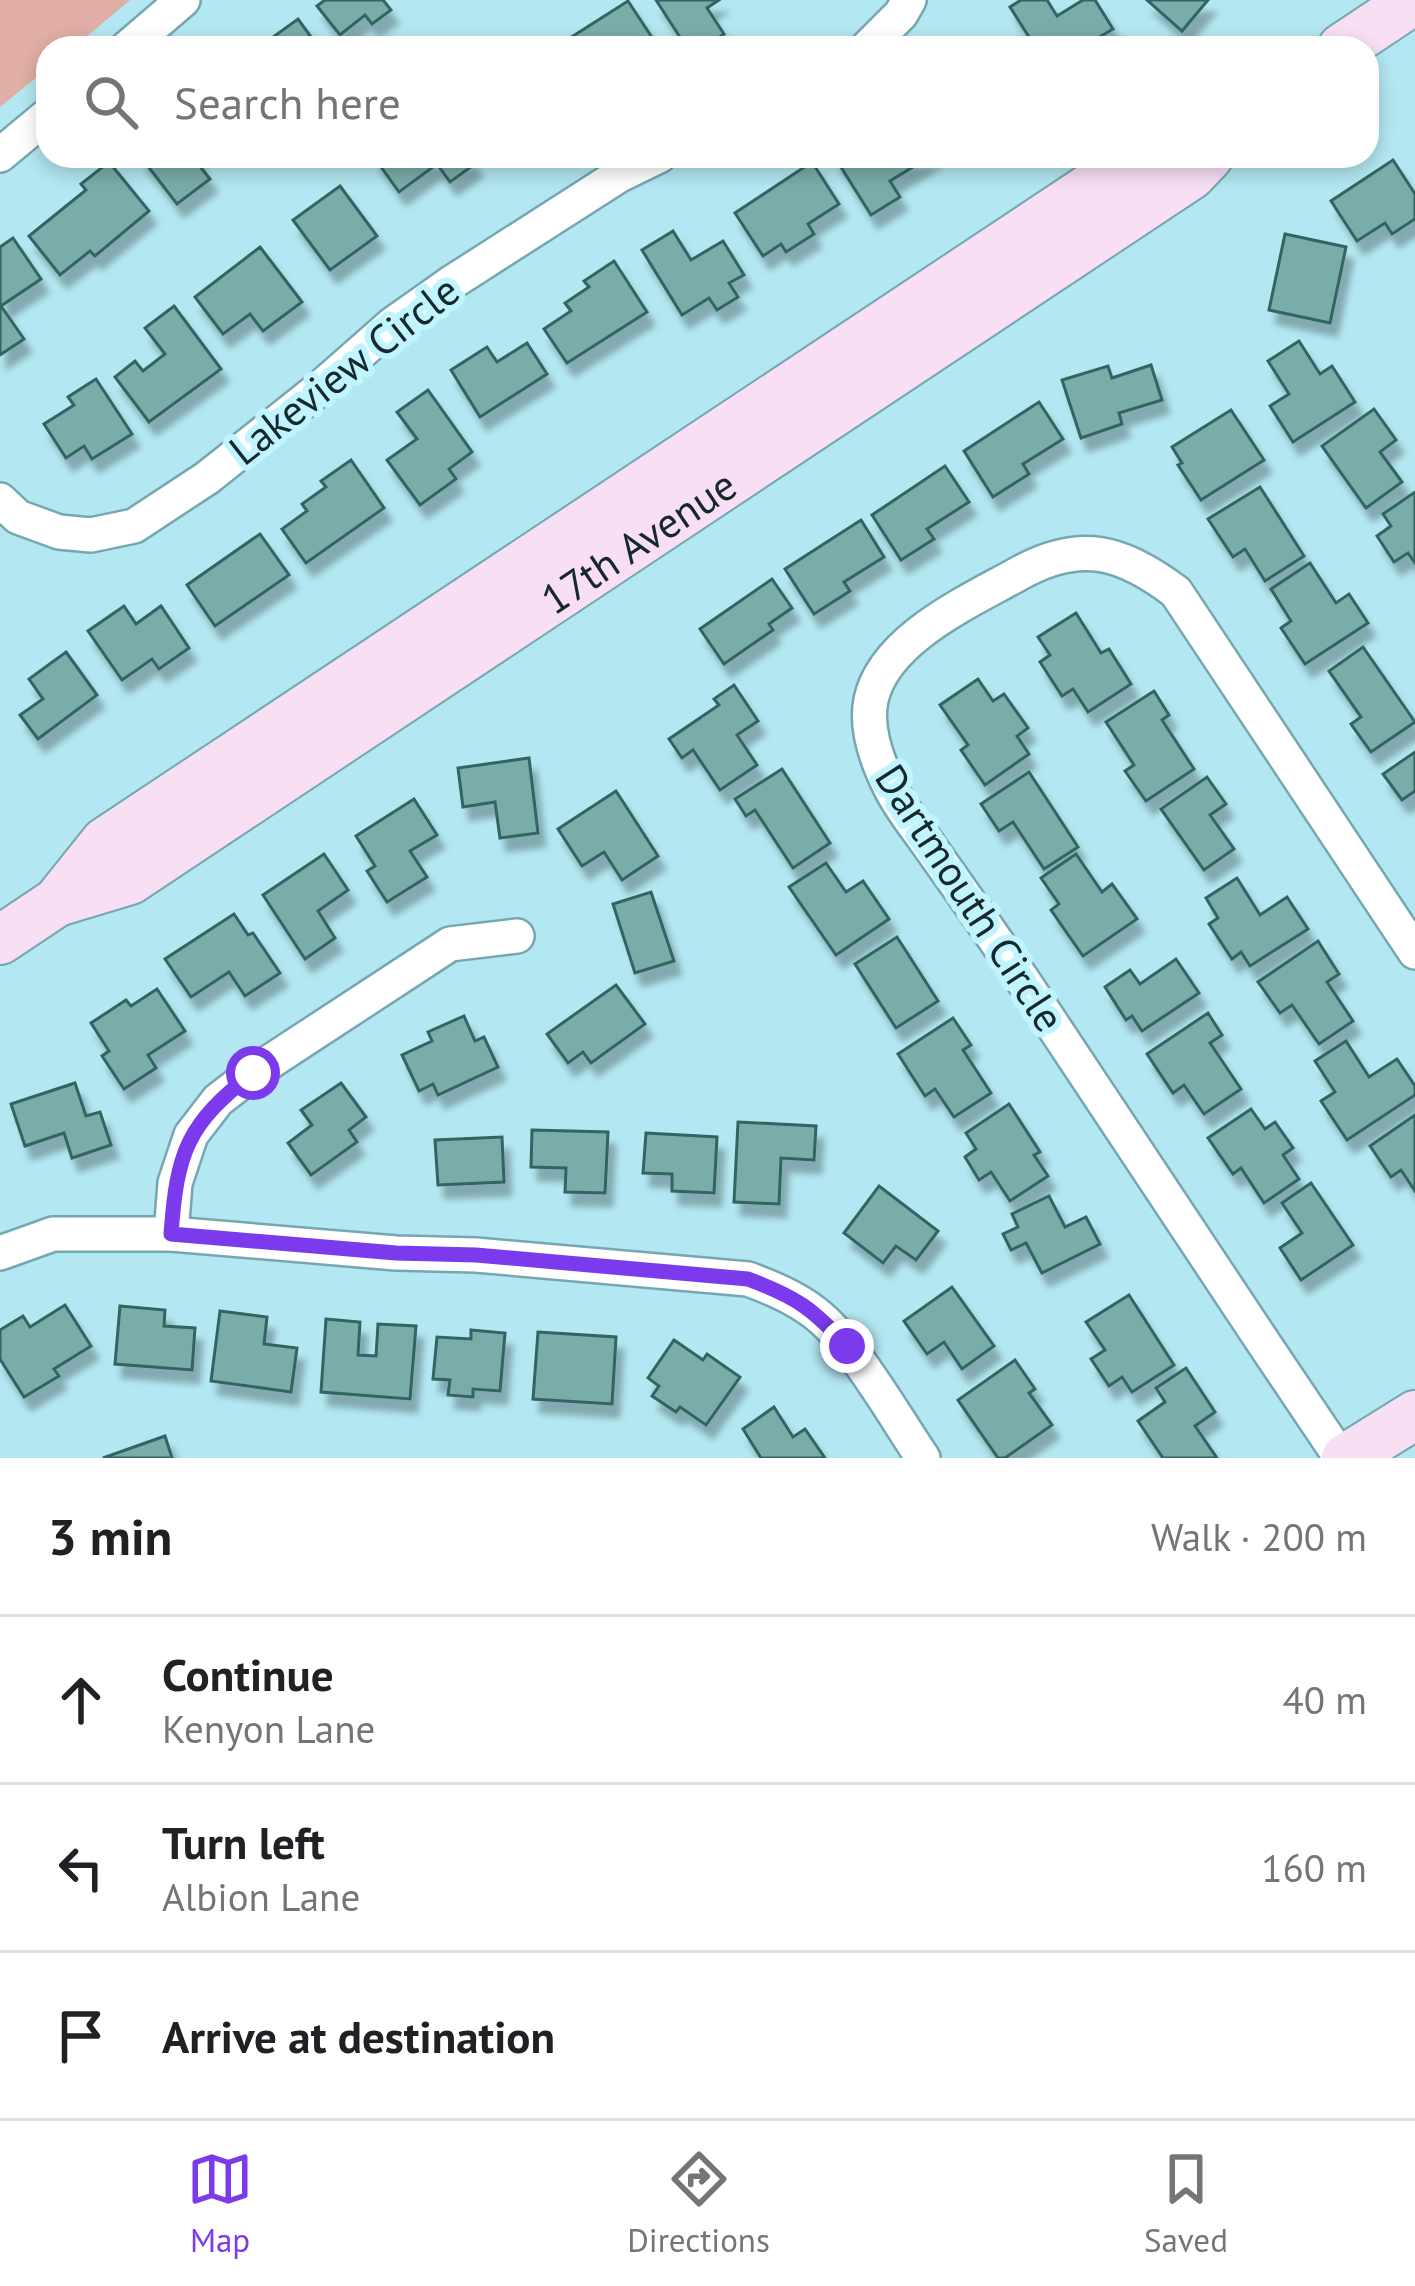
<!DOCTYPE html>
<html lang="en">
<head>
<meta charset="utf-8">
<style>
	:root { --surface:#fff; --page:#f2f2f2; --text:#202124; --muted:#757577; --line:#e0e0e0; --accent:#7c3aed }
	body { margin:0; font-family:"PT Sans",sans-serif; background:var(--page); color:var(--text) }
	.stop { position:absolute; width:36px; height:36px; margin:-27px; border:9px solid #7c3aed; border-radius:50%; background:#fff }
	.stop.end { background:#7c3aed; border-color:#fff; box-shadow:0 3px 12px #0008 }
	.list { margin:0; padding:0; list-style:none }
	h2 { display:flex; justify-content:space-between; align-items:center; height:156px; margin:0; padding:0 48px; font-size:51px }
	h2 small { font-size:39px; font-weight:400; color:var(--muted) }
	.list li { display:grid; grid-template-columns:78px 1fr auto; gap:36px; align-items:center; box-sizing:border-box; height:168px; padding:0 48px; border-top:3px solid var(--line) }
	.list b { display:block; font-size:45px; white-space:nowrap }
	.list p { margin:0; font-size:39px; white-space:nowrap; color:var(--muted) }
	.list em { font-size:39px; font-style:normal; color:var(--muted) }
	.icon { flex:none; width:66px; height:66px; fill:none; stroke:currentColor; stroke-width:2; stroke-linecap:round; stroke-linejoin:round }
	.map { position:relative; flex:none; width:1415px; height:1458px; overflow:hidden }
	.search { position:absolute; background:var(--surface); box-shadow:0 6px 18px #0003; left:36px; right:36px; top:36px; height:132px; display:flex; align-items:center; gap:30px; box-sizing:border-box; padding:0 42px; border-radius:36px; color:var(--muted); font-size:45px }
	.sheet { height:660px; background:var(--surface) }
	nav { display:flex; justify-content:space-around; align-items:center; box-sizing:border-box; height:168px; border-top:3px solid var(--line); background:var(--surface); font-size:33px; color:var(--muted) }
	nav a { display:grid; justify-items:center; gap:6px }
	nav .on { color:var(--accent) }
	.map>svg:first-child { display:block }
</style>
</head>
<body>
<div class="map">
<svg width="1415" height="1458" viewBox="0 0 1415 1458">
	<defs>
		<filter id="shadow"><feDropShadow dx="7" dy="13" stdDeviation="3" flood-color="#0004"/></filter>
	</defs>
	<rect width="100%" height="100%" fill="#b3e7f1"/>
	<path fill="#e0aea4" d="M0 0H130L73 48H48V68L0 107Z"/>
	<g fill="#7aadaa" stroke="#326562" stroke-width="3" filter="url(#shadow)">
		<path d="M325 0H383L391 10 372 24 365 15 340 35 317 6Z"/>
		<path d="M656 0H719L707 8 724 34 703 48H687Z"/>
		<path d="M1021 0H1047L1057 16 1083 0H1095L1113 29 1091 42 1095 48H1036L1010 7Z"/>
		<path d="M1147 0H1208L1182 31Z"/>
		<path d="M628 1 659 48H561L559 45Z"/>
		<path d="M298 19 319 48H258Z"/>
		<path d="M140 156H199L195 160 210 179 177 204Z"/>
		<path d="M376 156H469L475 164 450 182 437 164 399 192 374 157Z"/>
		<path d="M834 156H931L890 181 900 197 871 215Z"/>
		<path d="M1393 160 1415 194V219L1392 234 1385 223 1357 241 1331 201Z"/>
		<path d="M109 162 149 211 95 256 90 251 60 275 29 236 86 190 81 184Z"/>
		<path d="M812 162 839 204 808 224 814 234 786 252 781 244 763 256 735 213Z"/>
		<path d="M340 186 377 236 330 270 293 220Z"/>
		<path d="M673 231 691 260 723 241 744 275 729 283 738 297 717 310 709 298 682 315 642 250Z"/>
		<path d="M1285 234 1346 247 1330 323 1269 310Z"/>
		<path d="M13 238 41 279 1 306 24 339 0 355V247Z"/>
		<path d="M260 247 302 302 263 331 250 314 223 334 195 297Z"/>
		<path d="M614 261 647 312 567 363 544 329 571 311 565 303 589 287 584 281Z"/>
		<path d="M174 306 221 369 149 422 115 377 135 361 143 371 165 354 145 328Z"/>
		<path d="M1299 341 1320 374 1332 366 1355 402 1293 442 1270 406 1289 394 1268 361Z"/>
		<path d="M527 343 547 374 480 417 451 370 487 347 497 362Z"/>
		<path d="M1151 365 1162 400 1119 413 1122 424 1081 438 1062 380 1108 366 1112 378Z"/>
		<path d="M96 379 132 434 92 459 84 446 66 458 44 424 74 405 68 397Z"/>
		<path d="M428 390 472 452 449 469 456 479 420 505 387 460 417 439 397 412Z"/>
		<path d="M1039 402 1063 439 1023 464 1029 474 993 497 964 451Z"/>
		<path d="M1374 409 1396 440 1380 452 1402 482 1366 508 1322 446Z"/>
		<path d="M1231 410 1264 460 1201 500 1178 465 1182 463 1172 447Z"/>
		<path d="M351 460 384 508 306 563 282 529 307 511 302 504 326 487 321 481Z"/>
		<path d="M945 466 969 502 927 529 934 539 901 560 872 515Z"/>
		<path d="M1260 487 1304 556 1265 581 1245 549 1233 557 1208 519Z"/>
		<path d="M1415 492V563L1408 553 1394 562 1377 536 1391 526 1383 514Z"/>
		<path d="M861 520 884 557 844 582 850 591 814 614 785 569Z"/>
		<path d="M260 534 289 575 215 626 187 585Z"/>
		<path d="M1310 563 1336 603 1349 594 1368 623 1305 664 1281 628 1291 621 1271 589Z"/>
		<path d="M772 579 792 608 769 624 773 630 724 664 700 629Z"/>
		<path d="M124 606 136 624 161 606 189 648 159 669 152 659 122 680 88 631Z"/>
		<path d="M1076 613 1101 653 1109 649 1131 684 1088 712 1073 689 1062 696 1040 662 1050 655 1038 637Z"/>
		<path d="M1363 647 1415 722 1371 752 1351 724 1361 717 1329 671Z"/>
		<path d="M66 652 97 695 38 739 20 715 43 699 29 679Z"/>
		<path d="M978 679 993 701 1004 694 1028 728 1017 736 1029 754 985 785 961 750 968 745 940 705Z"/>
		<path d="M734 685 758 721 737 735 757 765 720 790 693 750 682 758 669 739 719 705 714 699Z"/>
		<path d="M1154 691 1169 715 1162 720 1194 769 1146 801 1125 771 1134 765 1106 722Z"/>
		<path d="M1415 752V791L1402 800 1383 774Z"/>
		<path d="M529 758 538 833 500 838 495 802 463 807 458 768Z"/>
		<path d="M782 769 830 843 793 868 755 810 746 816 735 799Z"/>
		<path d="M1029 772 1078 847 1044 869 1013 822 999 831 981 804Z"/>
		<path d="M1207 777 1226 804 1210 815 1234 849 1204 870 1161 809Z"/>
		<path d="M616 791 658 856 622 880 604 852 582 866 558 829Z"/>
		<path d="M414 799 437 835 410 851 427 877 387 902 367 871 375 866 356 836Z"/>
		<path d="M324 854 348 890 318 911 335 938 305 959 263 895Z"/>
		<path d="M1076 854 1102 892 1112 884 1137 919 1083 956 1051 910 1059 904 1041 878Z"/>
		<path d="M826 863 846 892 863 881 889 919 836 955 789 887Z"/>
		<path d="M1237 878 1260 915 1287 897 1308 929 1250 966 1241 952 1232 959 1209 924 1218 918 1206 898Z"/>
		<path d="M651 892 674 961 635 973 613 904Z"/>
		<path d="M234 914 248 935 253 933 280 973 245 996 229 972 191 997 165 959Z"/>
		<path d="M897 937 938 1001 896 1028 855 964Z"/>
		<path d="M1318 941 1339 974 1327 982 1353 1021 1319 1044 1292 1005 1280 1013 1258 982Z"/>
		<path d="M1176 959 1199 993 1142 1031 1132 1016 1126 1020 1105 987 1130 970 1140 984Z"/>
		<path d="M616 985 645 1024 591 1063 583 1052 568 1063 547 1034Z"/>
		<path d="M157 989 185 1031 148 1055 156 1068 124 1089 102 1056 109 1051 91 1023 126 1000 131 1006Z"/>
		<path d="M1208 1013 1222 1035 1210 1043 1241 1089 1204 1114 1184 1085 1173 1093 1147 1054Z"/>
		<path d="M464 1016 475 1041 484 1037 498 1067 438 1095 433 1084 419 1091 402 1055 432 1041 428 1032Z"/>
		<path d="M953 1018 971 1045 963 1050 991 1093 954 1117 935 1089 925 1096 898 1054Z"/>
		<path d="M1346 1041 1369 1077 1397 1059 1415 1086V1095L1347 1140 1321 1101 1335 1092 1315 1061Z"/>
		<path d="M75 1083 86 1116 100 1112 111 1145 72 1158 64 1133 25 1146 11 1104Z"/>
		<path d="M341 1083 366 1117 349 1130 357 1142 311 1175 288 1143 312 1125 301 1110Z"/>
		<path d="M1009 1104 1040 1152 1034 1155 1048 1176 1010 1201 991 1172 979 1180 965 1157 976 1149 966 1133Z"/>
		<path d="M1251 1109 1265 1129 1275 1122 1293 1148 1283 1155 1299 1179 1264 1203 1241 1168 1233 1174 1208 1138Z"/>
		<path d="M1415 1115V1191L1401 1170 1391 1177 1370 1146Z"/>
		<path d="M738 1122 816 1126 814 1160 781 1158 779 1204 734 1202Z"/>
		<path d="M532 1130 608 1132 605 1193 565 1192 566 1168 531 1167Z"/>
		<path d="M646 1133 717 1137 714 1193 672 1191V1174L643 1173Z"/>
		<path d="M502 1137 504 1182 438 1185 435 1140Z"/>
		<path d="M1311 1183 1353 1245 1301 1280 1280 1248 1302 1233 1282 1203Z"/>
		<path d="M879 1186 938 1231 916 1260 896 1246 883 1263 844 1233Z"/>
		<path d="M1049 1196 1065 1227 1086 1217 1100 1244 1042 1273 1026 1243 1011 1250 1003 1234 1018 1227 1012 1214Z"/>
		<path d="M952 1287 994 1346 962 1369 944 1342 927 1354 904 1321Z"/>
		<path d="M1129 1295 1174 1365 1132 1392 1122 1377 1109 1386 1091 1359 1105 1350 1086 1322Z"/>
		<path d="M65 1305 91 1346 54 1369 59 1376 24 1397 0 1359V1330L23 1316 30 1327Z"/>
		<path d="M120 1306 165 1310 164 1326 195 1328 192 1370 115 1364Z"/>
		<path d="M220 1311 267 1317 264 1344 297 1348 291 1392 211 1381Z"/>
		<path d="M326 1319 360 1322 358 1355 376 1356 378 1324 416 1326 410 1399 321 1392Z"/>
		<path d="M471 1330 505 1333 500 1391 473 1389V1397L448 1395 450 1380 433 1379 437 1337 471 1339Z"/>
		<path d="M538 1332 616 1337 612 1404 533 1399Z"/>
		<path d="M674 1340 703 1360 707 1354 740 1377 706 1425 680 1407 676 1412 652 1396 659 1386 648 1378Z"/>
		<path d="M1015 1360 1035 1389 1029 1393 1052 1425 1005 1458H998L958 1400Z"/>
		<path d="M1186 1368 1215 1412 1195 1426 1217 1458H1163L1138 1421 1165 1402 1156 1388Z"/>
		<path d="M774 1407 793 1437 805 1429 825 1458H761L743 1429Z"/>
		<path d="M165 1436 172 1458H103Z"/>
	</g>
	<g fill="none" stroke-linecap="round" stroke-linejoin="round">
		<g stroke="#75a7b1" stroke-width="38">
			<g id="street">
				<path d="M127 48 183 0"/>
				<path d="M867 48 901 14 909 0"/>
				<path d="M0 155 48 115"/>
				<path d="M0 500 18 517 59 532 91 535 134 526 207 478 319 389 393 324 451 283 618 176 659 156"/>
				<path d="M171 1234 175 1183 191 1135 218 1100 253 1073 450 944 517 936"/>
				<path d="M0 1253 53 1234H171L396 1253 476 1255 748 1279C772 1288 794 1297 815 1313 853 1342 895 1417 923 1458"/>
				<path d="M1341 1458C1234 1300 1129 1140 1024 982 993 936 962 892 930 847 917 828 900 808 890 787 877 761 865 729 871 700 884 639 968 602 1018 574 1080 539 1122 551 1176 592L1415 952"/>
			</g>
		</g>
		<g stroke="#75a7b1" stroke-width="52">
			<g id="secondary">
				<path d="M1342 48 1414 0"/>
				<path id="s1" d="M57 902 130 880 1191 175 1209 156"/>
				<path d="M0 940 57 902 105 842 1138 156"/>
				<path d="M1346 1458 1415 1415"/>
			</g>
		</g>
		<use href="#street" stroke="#fff" stroke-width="33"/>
		<use href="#secondary" stroke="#f8dff4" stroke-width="48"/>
	</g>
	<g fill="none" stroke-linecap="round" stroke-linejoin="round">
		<path stroke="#7c3aed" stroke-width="15" d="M253 1073C187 1124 177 1152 171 1234L396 1253 476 1255 748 1279C796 1297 812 1308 847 1346"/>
	</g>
	<g text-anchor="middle" stroke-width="12" stroke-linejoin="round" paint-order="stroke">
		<g font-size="42" fill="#15292d" stroke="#c0f4ff">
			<text transform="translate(344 370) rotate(-38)" y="15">Lakeview Circle</text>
			<text dy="15" stroke="none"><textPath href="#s1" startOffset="687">17th Avenue</textPath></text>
			<text transform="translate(970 898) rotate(57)" y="15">Dartmouth Circle</text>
		</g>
	</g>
</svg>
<div class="stop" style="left:253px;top:1073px"></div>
<div class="stop end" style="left:847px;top:1346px"></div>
<div class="search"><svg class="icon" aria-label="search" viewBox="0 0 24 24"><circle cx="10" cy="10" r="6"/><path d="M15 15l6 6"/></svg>Search here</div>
</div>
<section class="sheet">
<h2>3 min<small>Walk · 200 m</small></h2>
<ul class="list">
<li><svg class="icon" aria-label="ahead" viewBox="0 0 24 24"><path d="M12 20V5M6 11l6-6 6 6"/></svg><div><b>Continue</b><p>Kenyon Lane</p></div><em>40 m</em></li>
<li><svg class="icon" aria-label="left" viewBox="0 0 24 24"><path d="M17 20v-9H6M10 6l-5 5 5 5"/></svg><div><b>Turn left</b><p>Albion Lane</p></div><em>160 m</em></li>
<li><svg class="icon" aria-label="arrive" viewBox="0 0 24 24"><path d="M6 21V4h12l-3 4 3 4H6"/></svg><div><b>Arrive at destination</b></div></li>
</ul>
</section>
<nav>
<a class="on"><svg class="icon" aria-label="map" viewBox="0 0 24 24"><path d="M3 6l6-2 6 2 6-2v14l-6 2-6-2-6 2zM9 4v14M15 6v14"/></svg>Map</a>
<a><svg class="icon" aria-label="directions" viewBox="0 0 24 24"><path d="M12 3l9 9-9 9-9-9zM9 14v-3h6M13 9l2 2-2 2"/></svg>Directions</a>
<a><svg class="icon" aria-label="saved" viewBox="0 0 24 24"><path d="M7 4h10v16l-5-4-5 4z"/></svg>Saved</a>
</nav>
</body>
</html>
